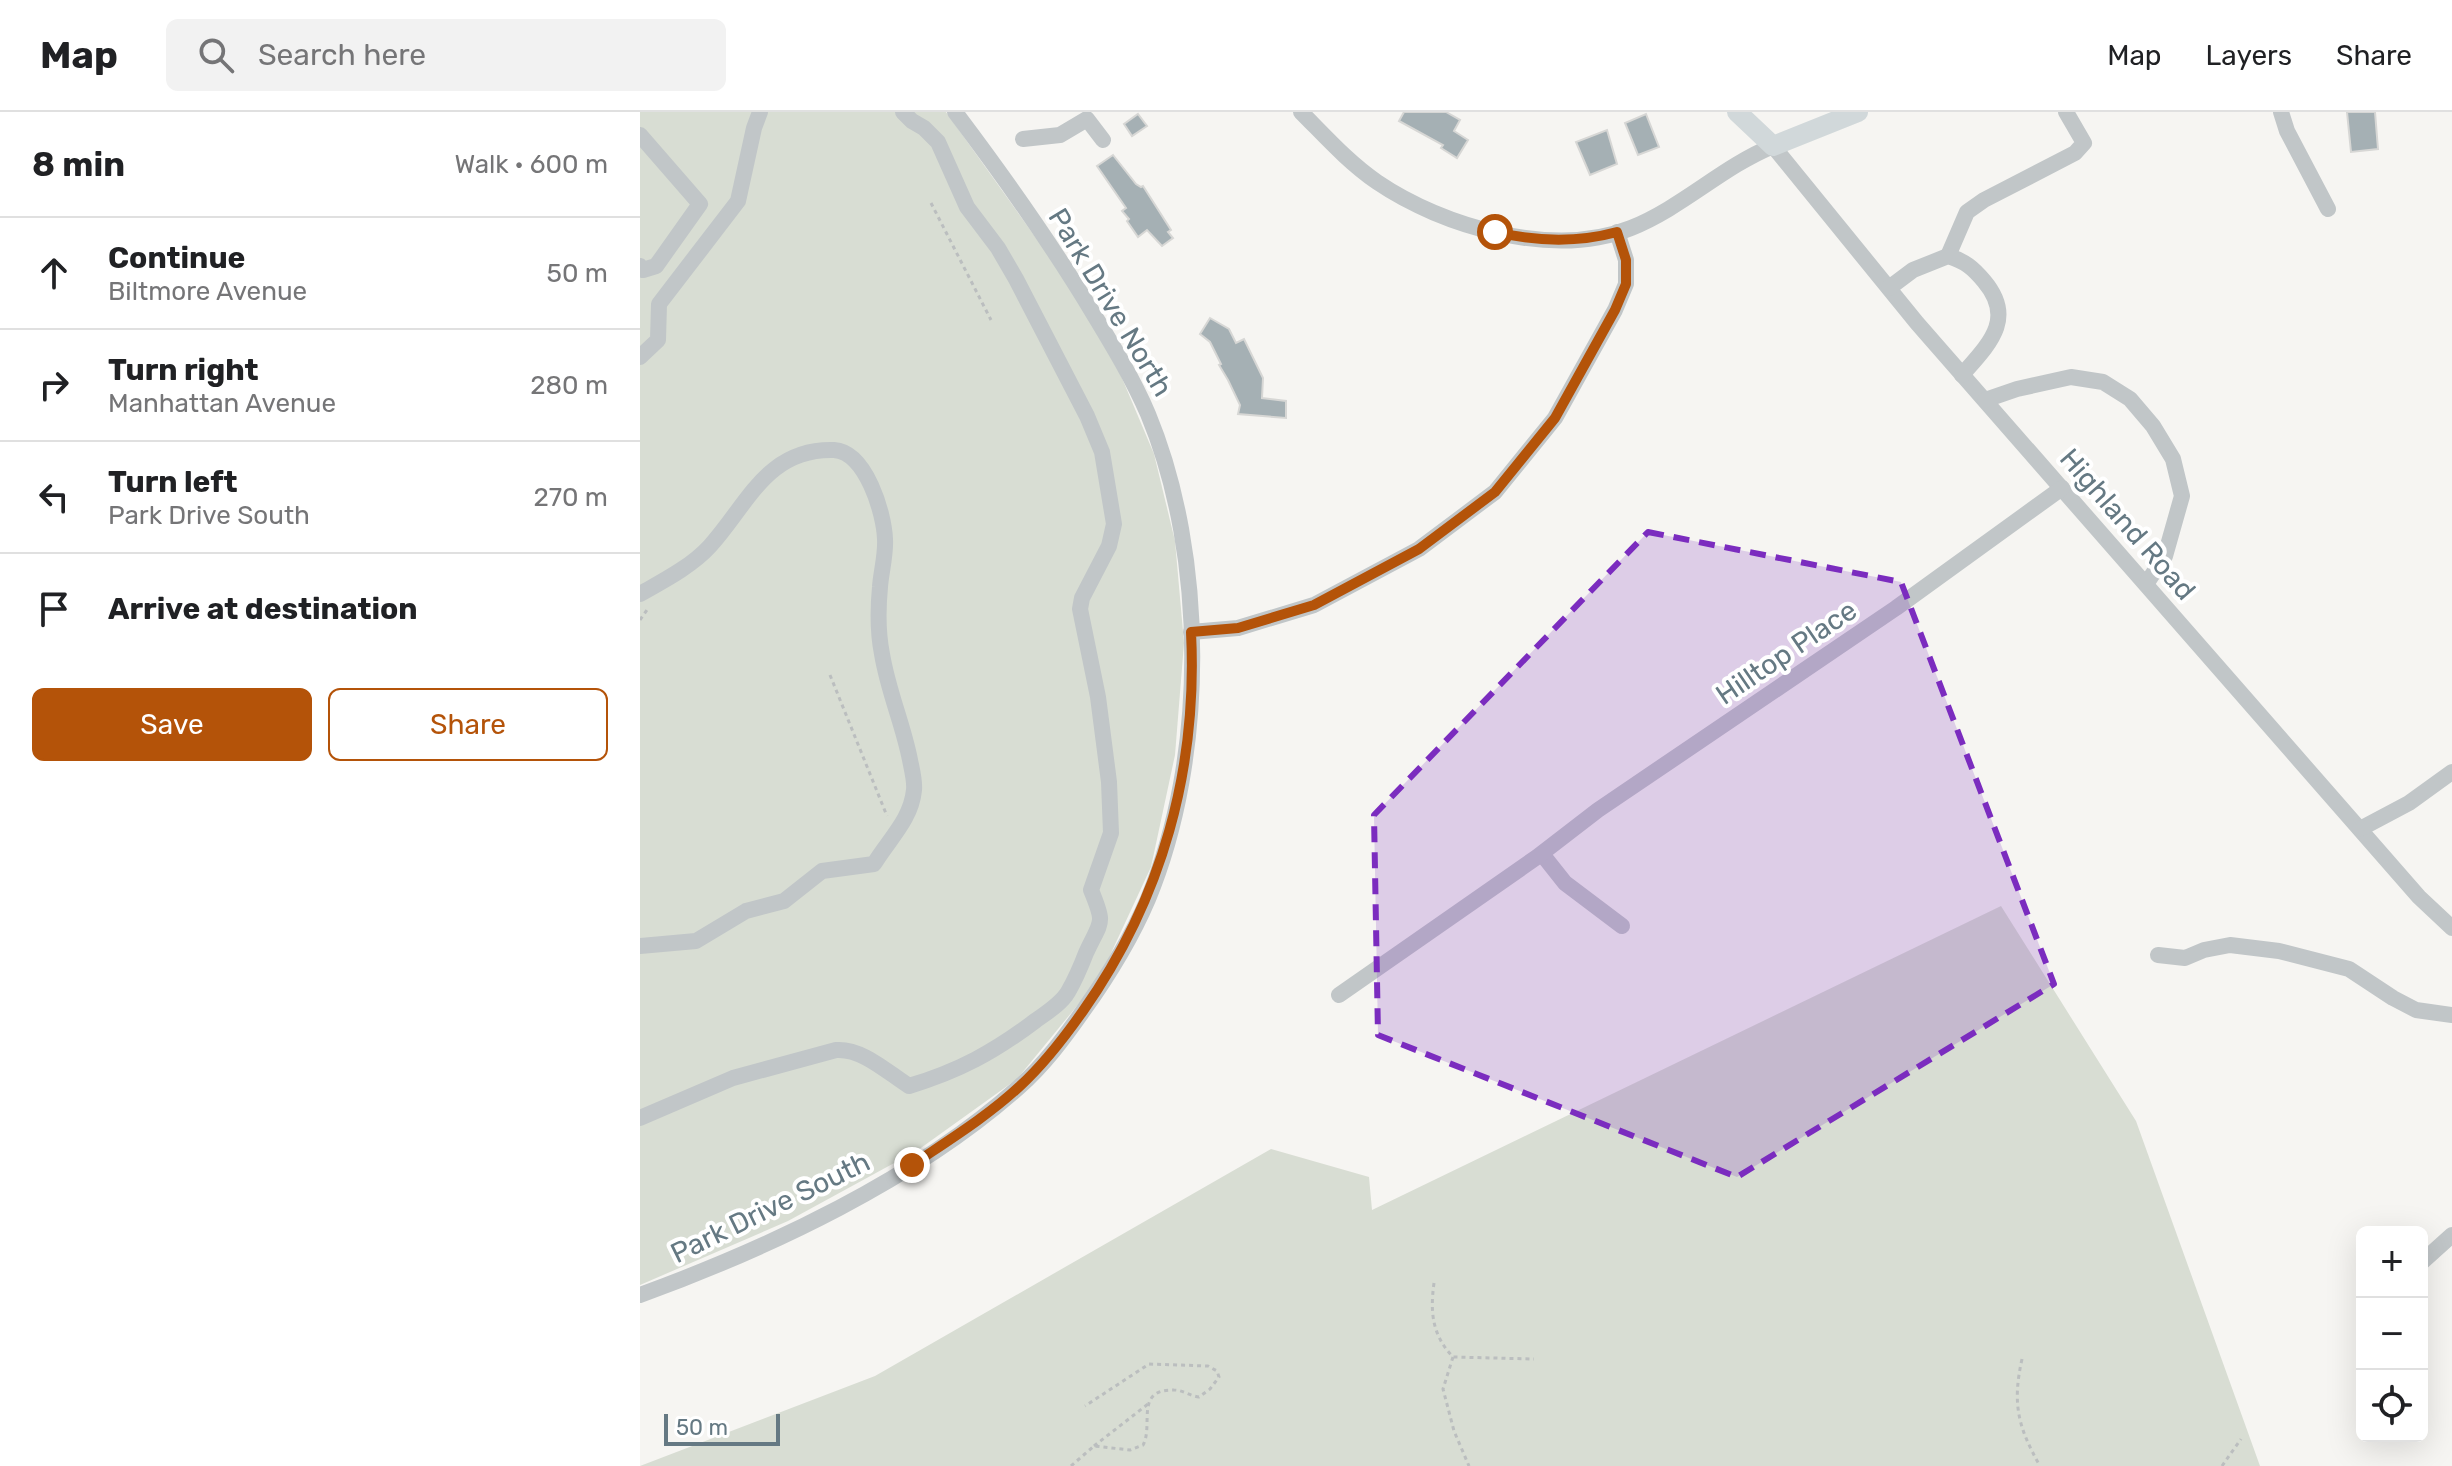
<!DOCTYPE html>
<html lang="en">
<head>
<meta charset="utf-8">
<style>
	:root { --surface:#fff; --page:#f2f2f2; --text:#202124; --muted:#757577; --line:#e0e0e0; --accent:#b45309 }
	body { margin:0; font-family:Rubik,sans-serif; background:var(--page); color:var(--text) }
	.controls { position:absolute; right:24px; bottom:24px; display:grid; overflow:hidden; border-radius:12px; box-shadow:0 8px 32px #0002 }
	.controls button { width:72px; height:72px; display:grid; place-items:center; padding:0; border:0; border-bottom:2px solid var(--line); background:var(--surface); color:var(--text); font:40px sans-serif }
	.scale { position:absolute; left:24px; bottom:20px; width:116px; box-sizing:border-box; padding-left:8px; border:4px solid #657983; border-top:0; font-size:22px; line-height:28px; white-space:nowrap; color:#657983; -webkit-text-stroke:6px #fff; paint-order:stroke }
	.stop { position:absolute; width:24px; height:24px; margin:-18px; border:6px solid #b45309; border-radius:50%; background:#fff }
	.stop.end { background:#b45309; border-color:#fff; box-shadow:0 2px 8px #0008 }
	.list { margin:0; padding:0; list-style:none }
	h2 { display:flex; justify-content:space-between; align-items:center; height:104px; margin:0; padding:0 32px; font-size:34px }
	h2 small { font-size:26px; font-weight:400; color:var(--muted) }
	.list li { display:grid; grid-template-columns:52px 1fr auto; gap:24px; align-items:center; box-sizing:border-box; height:112px; padding:0 32px; border-top:2px solid var(--line) }
	.list b { display:block; font-size:30px; white-space:nowrap }
	.list p { margin:0; font-size:26px; white-space:nowrap; color:var(--muted) }
	.list em { font-size:26px; font-style:normal; color:var(--muted) }
	.actions { display:flex; gap:16px; padding:24px 32px }
	.actions a { flex:1; padding:18px 0; border:2px solid var(--accent); border-radius:12px; text-align:center; font-size:28px; color:var(--accent) }
	.actions .main { background:var(--accent); color:#fff }
	.icon { flex:none; width:44px; height:44px; fill:none; stroke:currentColor; stroke-width:2; stroke-linecap:round; stroke-linejoin:round }
	.map { position:relative; flex:none; width:1812px; height:1354px; overflow:hidden }
	header { display:flex; align-items:center; gap:48px; box-sizing:border-box; height:112px; padding:0 40px; background:var(--surface); border-bottom:2px solid var(--line) }
	header strong { font-size:38px }
	nav { display:flex; gap:44px; margin-inline-start:auto; font-size:28px }
	.search { width:560px; height:72px; background:var(--page); display:flex; align-items:center; gap:20px; box-sizing:border-box; padding:0 28px; border-radius:12px; color:var(--muted); font-size:30px }
	main { display:flex }
	aside { flex:1; background:var(--surface) }
	.map>svg:first-child { display:block }
</style>
</head>
<body>
<header>
<strong>Map</strong>
<div class="search"><svg class="icon" aria-label="search" viewBox="0 0 24 24"><circle cx="10" cy="10" r="6"/><path d="M15 15l6 6"/></svg>Search here</div>
<nav><a>Map</a><a>Layers</a><a>Share</a></nav>
</header>
<main>
<aside>
<h2>8 min<small>Walk · 600 m</small></h2>
<ul class="list">
<li><svg class="icon" aria-label="ahead" viewBox="0 0 24 24"><path d="M12 20V5M6 11l6-6 6 6"/></svg><div><b>Continue</b><p>Biltmore Avenue</p></div><em>50 m</em></li>
<li><svg class="icon" aria-label="right" viewBox="0 0 24 24"><path d="M7 20v-9h11M14 6l5 5-5 5"/></svg><div><b>Turn right</b><p>Manhattan Avenue</p></div><em>280 m</em></li>
<li><svg class="icon" aria-label="left" viewBox="0 0 24 24"><path d="M17 20v-9H6M10 6l-5 5 5 5"/></svg><div><b>Turn left</b><p>Park Drive South</p></div><em>270 m</em></li>
<li><svg class="icon" aria-label="arrive" viewBox="0 0 24 24"><path d="M6 21V4h12l-3 4 3 4H6"/></svg><div><b>Arrive at destination</b></div></li>
</ul>
<div class="actions"><a class="main">Save</a><a>Share</a></div>
</aside>
<div class="map">
<svg width="1812" height="1354" viewBox="0 0 1812 1354">
	<rect width="100%" height="100%" fill="#f6f5f2"/>
	<g fill="#d8ddd3">
		<path d="M0 0H306L421 161 479 259 514 342 535 429 544 531 535 643 511 755 459 867 377 967 278 1038 148 1109 0 1173Z"/>
		<path d="M1361 794 1496 1009 1620 1354H0L235 1264 631 1037 729 1065 732 1098Z"/>
	</g>
	<g fill="#a5b0b4" stroke="#d7d7d5" stroke-width="2">
		<path d="M764 0H806L820 8 814 19 828 28 817 46 801 36 803 33 759 9Z"/>
		<path d="M1707 0H1735L1738 37 1711 40Z"/>
		<path d="M498 2 507 14 492 24 484 12Z"/>
		<path d="M1006 2 1019 35 998 43 985 11Z"/>
		<path d="M967 18 977 52 950 63 936 30Z"/>
		<path d="M473 43 496 72 501 75 503 74 531 118 528 120 533 126 522 134 507 118 498 125 487 109 489 107 482 99 486 96 457 54Z"/>
		<path d="M570 206 589 217 596 231 604 227 623 266 622 286 646 289V306L598 302 600 293 588 268 579 253 581 252 570 230 560 222Z"/>
	</g>
	<g fill="none" stroke-linecap="round" stroke-linejoin="round">
		<g stroke="#bbbebf" stroke-width="3" stroke-dasharray="4 4" stroke-linecap="butt">
			<path d="M291 91 351 208"/>
			<path d="M0 508 9 495"/>
			<path d="M190 563 247 704"/>
			<path d="M794 1171C790 1200 792 1223 813 1245L894 1247"/>
			<path d="M813 1245 803 1277 814 1319 829 1354"/>
			<path d="M1382 1247C1372 1292 1378 1315 1400 1354"/>
			<path d="M454 1334 508 1292"/>
			<path d="M431 1354 454 1334 490 1338 503 1333C514 1313 494 1277 534 1278 543 1278 550 1284 559 1285L570 1277 579 1265 577 1259 568 1254 509 1252 445 1294"/>
			<path d="M1582 1354 1601 1327"/>
		</g>
		<g stroke="#c1c6c8" stroke-width="16">
			<path d="M661 0C685 24 708 50 737 70 803 115 914 147 991 116 1043 95 1082 55 1133 34L1277 211 1779 785 1812 816"/>
			<path d="M1641 0 1647 19 1688 97"/>
			<path d="M0 23 60 92 16 154 3 158 0 154"/>
			<path d="M383 27 420 23 447 7 463 28"/>
			<path d="M1308 144 1327 100 1344 88 1435 41 1444 31 1426 0"/>
			<path d="M1249 176 1273 158 1308 144C1325 149 1333 156 1344 169 1376 207 1349 232 1322 263"/>
			<path d="M0 245 18 228 19 192 98 89 114 16 120 0"/>
			<path d="M1345 288 1377 277 1431 265 1463 270 1490 287 1513 314 1533 347 1542 384 1525 444 1506 472"/>
			<path d="M0 482C23 469 52 454 70 434 108 392 127 336 194 338 226 340 244 401 245 427 246 443 241 460 240 475 238 496 238 522 242 542 248 579 263 612 270 648 272 658 275 669 274 678 271 708 249 727 234 752L182 759 144 789 106 799 56 829 0 834"/>
			<path d="M551 520 598 516 674 493 779 437 855 380 915 306 975 198 986 172V148L977 120"/>
			<path d="M1720 717 1769 691 1812 660"/>
			<path d="M902 742 925 771 982 814"/>
			<path d="M1518 843 1545 846 1564 838 1590 833 1639 839 1709 857 1753 886 1776 898 1812 903"/>
			<path d="M699 883 897 745 958 698 1256 496 1422 376"/>
			<path d="M0 1006 93 966 196 938C222 936 247 960 269 974 319 959 354 940 395 909 406 901 421 892 428 880 435 868 441 854 446 841 461 808 466 814 451 778L471 721 469 670 458 585 440 497 442 486 469 434 474 412 462 340 447 304 376 167 358 136 327 95 298 30 284 16 272 9 263 0"/>
			<path d="M1782 1150 1812 1123"/>
			<path d="M0 1183C129 1136 276 1067 379 975 404 953 424 926 443 899 468 864 491 827 508 787 567 645 567 444 508 302 493 267 473 234 453 201 411 131 364 65 315 0"/>
		</g>
		<path stroke="#d1d8da" stroke-width="20" d="M1097 0 1133 34 1218 0"/>
	</g>
	<g fill="none" stroke-linecap="round" stroke-linejoin="round">
		<path stroke="#b45309" stroke-width="10" d="M272 1053C309 1028 348 1004 380 974 404 952 424 926 443 899 522 787 558 657 551 520L598 516 674 493 779 437 855 380 915 306 975 198 986 172V148L977 120C937 131 894 129 855 120"/>
	</g>
	<path fill="#7b2cbf" fill-opacity="0.2" stroke="#7b2cbf" stroke-width="6" stroke-dasharray="16 10" stroke-linejoin="round" d="M1008 420 1261 470 1414 872 1097 1065 738 923 734 703Z"/>
	<g text-anchor="middle" stroke-width="8" stroke-linejoin="round" paint-order="stroke">
		<g font-size="28" fill="#657983" stroke="#fff">
			<text transform="translate(471 190) rotate(59)" y="10">Park Drive North</text>
			<text transform="translate(1488 412) rotate(49)" y="10">Highland Road</text>
			<text transform="translate(1146 540) rotate(-34)" y="10">Hilltop Place</text>
			<text transform="translate(130 1095) rotate(-26)" y="10">Park Drive South</text>
		</g>
	</g>
</svg>
<div class="controls">
<button>+</button>
<button>−</button>
<button><svg class="icon" aria-label="locate" viewBox="0 0 24 24"><circle cx="12" cy="12" r="6"/><path d="M12 2v4M12 18v4M2 12h4M18 12h4"/></svg></button>
</div>
<div class="scale">50 m</div>
<div class="stop" style="left:855px;top:120px"></div>
<div class="stop end" style="left:272px;top:1053px"></div>
</div>
</main>
</body>
</html>
